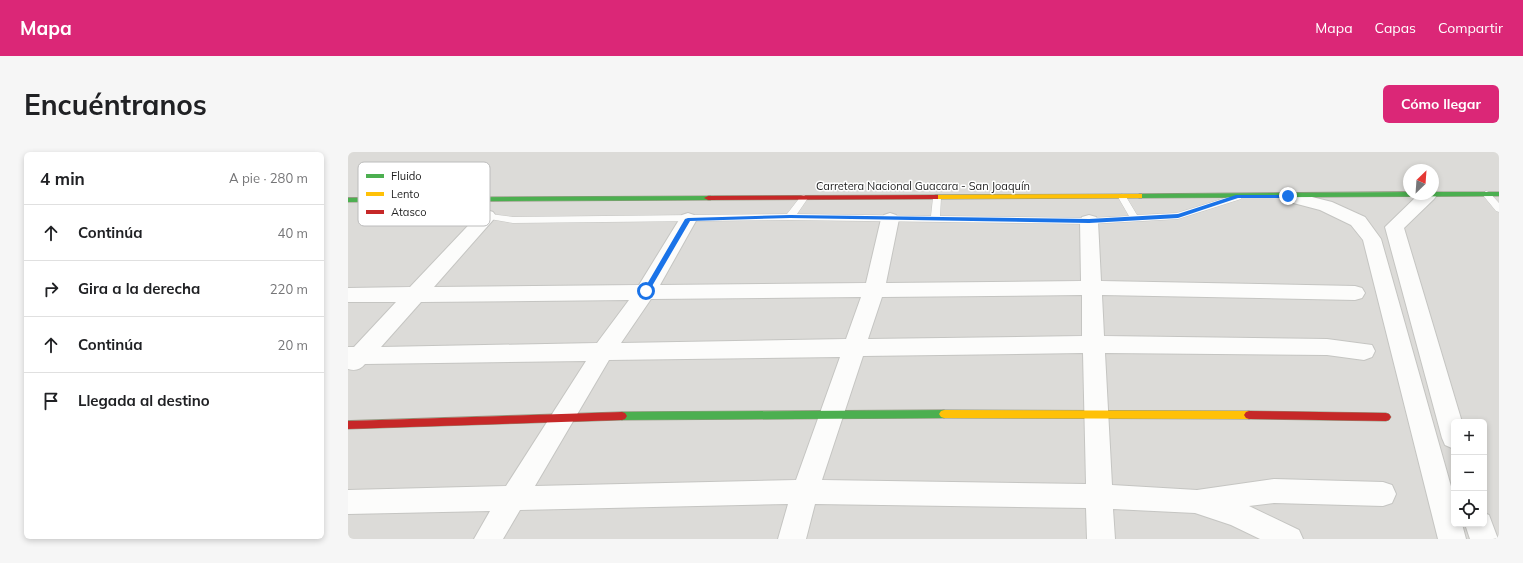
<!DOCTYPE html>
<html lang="es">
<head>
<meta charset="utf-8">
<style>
	:root { --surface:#fff; --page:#f6f6f6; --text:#202124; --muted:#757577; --line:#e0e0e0; --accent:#db2777 }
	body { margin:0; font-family:Mulish,sans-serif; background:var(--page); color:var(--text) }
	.controls { position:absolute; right:12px; bottom:12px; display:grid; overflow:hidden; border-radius:6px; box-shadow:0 2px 6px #0003 }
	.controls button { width:36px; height:36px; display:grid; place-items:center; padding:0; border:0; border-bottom:1px solid var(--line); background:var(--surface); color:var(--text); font:20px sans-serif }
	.compass { position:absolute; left:1055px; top:12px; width:36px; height:36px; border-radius:50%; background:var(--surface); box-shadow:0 2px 6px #0003; rotate:25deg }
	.stop { position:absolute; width:12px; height:12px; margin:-9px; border:3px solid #1a73e8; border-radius:50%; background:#fff }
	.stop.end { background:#1a73e8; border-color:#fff; box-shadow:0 1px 4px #0008 }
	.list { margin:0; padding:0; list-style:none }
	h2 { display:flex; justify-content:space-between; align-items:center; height:52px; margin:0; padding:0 16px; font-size:17px }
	h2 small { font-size:13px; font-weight:400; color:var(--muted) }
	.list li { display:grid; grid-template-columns:26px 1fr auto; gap:12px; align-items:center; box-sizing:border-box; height:56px; padding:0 16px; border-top:1px solid var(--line) }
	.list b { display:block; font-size:15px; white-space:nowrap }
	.list em { font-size:13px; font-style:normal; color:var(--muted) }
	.icon { flex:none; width:22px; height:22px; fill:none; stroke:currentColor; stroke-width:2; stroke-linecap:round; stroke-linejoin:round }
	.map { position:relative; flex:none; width:1151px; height:387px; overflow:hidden; border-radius:6px }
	header { display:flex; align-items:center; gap:24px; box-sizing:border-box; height:56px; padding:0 20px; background:var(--accent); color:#fff }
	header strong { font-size:19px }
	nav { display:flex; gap:22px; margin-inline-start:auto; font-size:14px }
	.intro { display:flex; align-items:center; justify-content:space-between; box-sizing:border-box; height:96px; padding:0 24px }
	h1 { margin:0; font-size:28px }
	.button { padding:10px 18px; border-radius:6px; background:var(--accent); color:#fff; font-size:14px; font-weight:700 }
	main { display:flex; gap:24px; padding:0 24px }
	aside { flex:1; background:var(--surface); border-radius:6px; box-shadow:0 2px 6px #0003 }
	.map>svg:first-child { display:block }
</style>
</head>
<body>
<header>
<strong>Mapa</strong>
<nav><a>Mapa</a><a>Capas</a><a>Compartir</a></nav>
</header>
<div class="intro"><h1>Encuéntranos</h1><a class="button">Cómo llegar</a></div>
<main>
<aside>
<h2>4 min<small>A pie · 280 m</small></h2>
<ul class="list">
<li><svg class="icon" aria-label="ahead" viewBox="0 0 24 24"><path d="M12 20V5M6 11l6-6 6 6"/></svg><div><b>Continúa</b></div><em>40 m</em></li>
<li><svg class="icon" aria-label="right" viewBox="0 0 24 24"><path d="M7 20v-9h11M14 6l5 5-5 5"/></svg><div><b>Gira a la derecha</b></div><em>220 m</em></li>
<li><svg class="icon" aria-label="ahead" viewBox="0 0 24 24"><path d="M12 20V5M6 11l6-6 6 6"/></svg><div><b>Continúa</b></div><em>20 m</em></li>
<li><svg class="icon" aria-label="arrive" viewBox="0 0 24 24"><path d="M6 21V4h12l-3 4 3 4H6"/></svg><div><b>Llegada al destino</b></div></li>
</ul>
</aside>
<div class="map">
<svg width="1151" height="387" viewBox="0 0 1151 387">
	<rect width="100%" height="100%" fill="#edece6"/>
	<path fill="#dcdbd8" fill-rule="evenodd" d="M0 0H1151V387H0ZM1061 18H1085V42H1061ZM1106 270H1136V372H1106Z"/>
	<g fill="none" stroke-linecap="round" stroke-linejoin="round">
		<g stroke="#c5c5c2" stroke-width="1">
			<g id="lane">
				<path d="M1138 39 1141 40 1151 51V60L1148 59 1134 42Z"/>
				<path d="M774 42 777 43 789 63 829 61 890 42 894 45 893 47 830 67 741 72 442 68 165 71 136 66 120 47 121 45H127L142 62 165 65 439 62 453 44 456 43 460 46 449 62 583 64 585 46 589 43 593 46 592 64 741 66 781 64 770 45Z"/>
			</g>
		</g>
		<g stroke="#c5c5c2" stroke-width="2">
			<g id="street">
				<path d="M940 39 984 50 1017 65 1033 87 1106 345V372H1114L1118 387H1090L1015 88 1003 73 972 58 934 48 931 44 934 40Z"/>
				<path d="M1085 39 1089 43 1086 47 1056 76 1114 270H1106V297L1097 293 1094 286 1037 75 1071 42H1085Z"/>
				<path d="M139 58 145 60 148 64 145 68 86 135 291 133 334 63 340 61 346 63 349 67 312 133 518 131 533 67 536 63 542 61 548 63 551 67 538 131 733 129 732 69 734 65 741 63 748 65 750 69 753 129 1007 134 1014 136 1017 141 1014 146 1007 148 754 143 756 184 979 187 1024 193 1027 199 1024 205 1016 208 979 203 757 201 764 333 849 338 926 327 1035 330 1044 333 1048 342 1044 351 1035 354 926 351 901 354 951 378 955 387H912L883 373 847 361 765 357 767 387H739L738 356 467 352 458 387H430L440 352 172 358 155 387H126L142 359 0 362V338L158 334 238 209 17 212C12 218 7 219 0 217V195H6L48 150H0V136L62 135 133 60ZM734 143V184L520 187 534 145ZM513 145 498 187 273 191 303 147ZM281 148 249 191 33 195 73 150ZM735 201 738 332 474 328 515 204ZM492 205 448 328 187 334 261 208Z"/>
				<path d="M1136 361 1141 363 1150 387H1122L1117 372H1136Z"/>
			</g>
		</g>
		<g stroke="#91977e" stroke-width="1">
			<g id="fast">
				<path d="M1061 40V42H1085V40H1151V44L791 46 787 44 791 42Z"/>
				<path d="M360 44H363V48L0 50V46Z"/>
				<path d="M596 258 599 259 601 262 599 265 596 266 274 268 271 267 269 264 271 261 274 260Z"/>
			</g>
		</g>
		<g stroke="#91977e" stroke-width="1">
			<g id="slow">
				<path d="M791 42H794V46L587 47 583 45 587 43Z"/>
				<path d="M596 258 901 259 904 260 906 263 904 266 901 267 596 266 593 265 591 262 593 259Z"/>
			</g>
		</g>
		<g stroke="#91977e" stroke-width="1">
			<g id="jam">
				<path d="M587 43H590V47L360 48 356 46 360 44Z"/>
				<path d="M901 259 1038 261 1041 262 1043 265 1041 268 1038 269 901 267 898 266 896 263 898 260Z"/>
				<path d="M274 260 277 261 279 264 277 267 274 268 0 277V269Z"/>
			</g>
		</g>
		<use href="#lane" fill="#fcfcfb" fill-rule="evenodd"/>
		<use href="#street" fill="#fcfcfb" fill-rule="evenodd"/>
		<use href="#fast" fill="#4caf50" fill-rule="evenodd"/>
		<use href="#slow" fill="#ffc107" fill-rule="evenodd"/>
		<use href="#jam" fill="#c62828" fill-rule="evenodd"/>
	</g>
	<path fill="#1a73e8" d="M888 43H940L942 44 940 46H890L830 66 741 71 442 66 342 69 300 141 295 139 337 67 340 66 442 63 741 67 830 62Z"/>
	<g text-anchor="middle" stroke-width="3" stroke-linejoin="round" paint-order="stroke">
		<g font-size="11" fill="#1e1e1e" stroke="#fff">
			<text x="575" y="38">Carretera Nacional Guacara - San Joaquín</text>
		</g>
	</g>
	<rect x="10" y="10" width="132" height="64" rx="6" fill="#fff" stroke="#bcbcbc" stroke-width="1"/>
	<rect x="18" y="22" width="18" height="4" fill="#4caf50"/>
	<rect x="18" y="40" width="18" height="4" fill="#ffc107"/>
	<rect x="18" y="58" width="18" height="4" fill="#c62828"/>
	<g font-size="11" fill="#1e1e1e">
		<text x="43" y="28">Fluido</text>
		<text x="43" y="46">Lento</text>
		<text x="43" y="64">Atasco</text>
	</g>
</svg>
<div class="controls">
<button>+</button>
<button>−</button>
<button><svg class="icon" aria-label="locate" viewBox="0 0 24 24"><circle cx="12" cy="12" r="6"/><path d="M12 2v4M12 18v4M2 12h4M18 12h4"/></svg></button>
</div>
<svg class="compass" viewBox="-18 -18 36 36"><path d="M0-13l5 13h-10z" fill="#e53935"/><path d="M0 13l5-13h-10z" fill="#757577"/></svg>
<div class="stop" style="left:298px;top:139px"></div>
<div class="stop end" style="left:940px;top:44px"></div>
</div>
</main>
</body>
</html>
